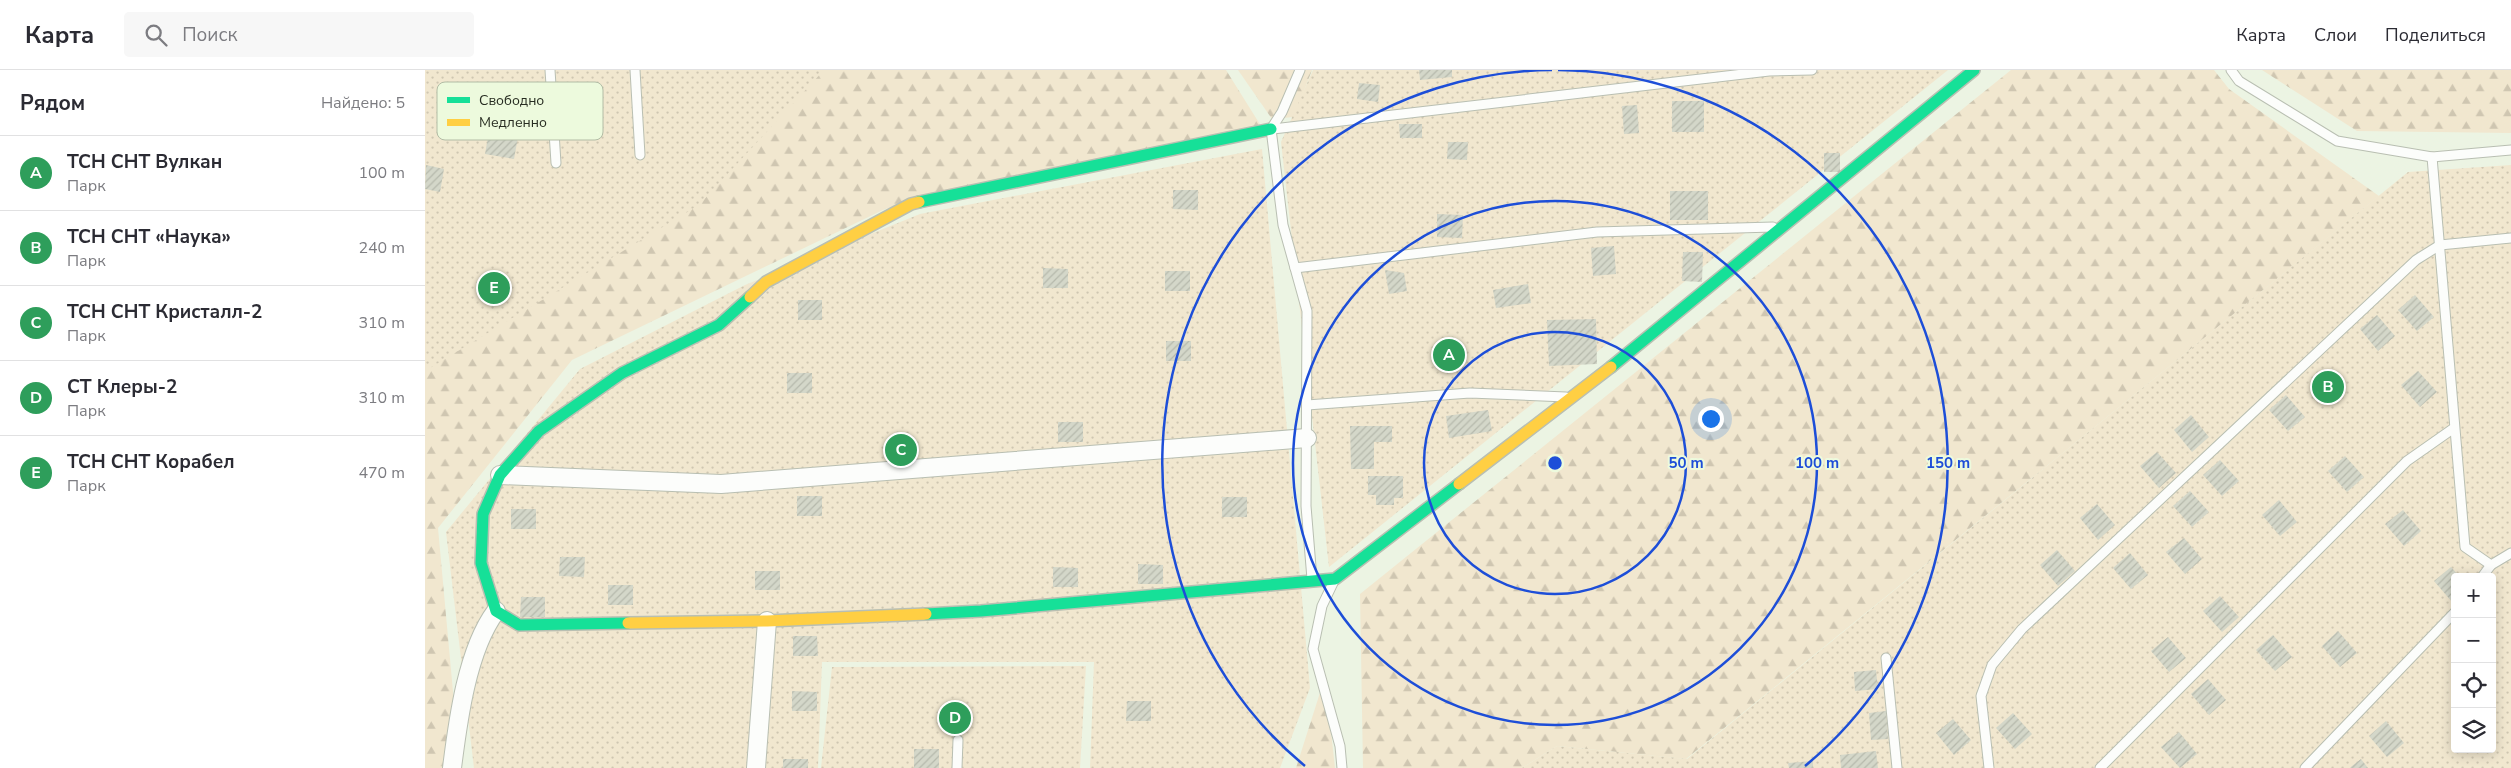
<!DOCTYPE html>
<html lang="ru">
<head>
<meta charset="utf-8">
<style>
	:root { --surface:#fff; --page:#f7f7f7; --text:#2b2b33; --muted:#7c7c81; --line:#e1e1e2; --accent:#6c7265 }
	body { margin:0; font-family:"Nunito Sans",sans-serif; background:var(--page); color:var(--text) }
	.controls { position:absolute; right:15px; bottom:15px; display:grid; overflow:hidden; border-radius:5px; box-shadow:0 2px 12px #0003 }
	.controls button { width:45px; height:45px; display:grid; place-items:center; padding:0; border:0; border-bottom:1px solid var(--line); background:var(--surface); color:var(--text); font:25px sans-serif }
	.you { position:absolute; left:1285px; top:348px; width:18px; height:18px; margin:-12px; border:4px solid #fff; border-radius:50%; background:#1a73e8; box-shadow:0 0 0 8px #1a73e833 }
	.badge { display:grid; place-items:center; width:32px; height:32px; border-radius:50%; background:var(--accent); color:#fff; font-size:16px; font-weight:700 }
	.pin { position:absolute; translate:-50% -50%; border:2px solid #fff; box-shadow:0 1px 5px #0006 }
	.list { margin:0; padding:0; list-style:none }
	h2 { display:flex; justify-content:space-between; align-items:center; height:65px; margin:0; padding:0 20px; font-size:21px }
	h2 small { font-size:16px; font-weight:400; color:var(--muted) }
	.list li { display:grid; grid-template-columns:32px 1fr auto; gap:15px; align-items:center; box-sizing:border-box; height:75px; padding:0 20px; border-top:1px solid var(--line) }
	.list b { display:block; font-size:19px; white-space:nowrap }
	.list p { margin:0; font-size:16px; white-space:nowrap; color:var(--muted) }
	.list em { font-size:16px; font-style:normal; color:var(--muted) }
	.icon { flex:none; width:28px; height:28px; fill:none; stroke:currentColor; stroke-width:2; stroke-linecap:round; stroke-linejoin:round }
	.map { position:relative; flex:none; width:2086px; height:698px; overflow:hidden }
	header { display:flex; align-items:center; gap:30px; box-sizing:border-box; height:70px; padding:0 25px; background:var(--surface); border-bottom:1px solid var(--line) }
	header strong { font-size:24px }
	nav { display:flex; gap:28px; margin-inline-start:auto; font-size:18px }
	.search { width:350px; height:45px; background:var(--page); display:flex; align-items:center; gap:12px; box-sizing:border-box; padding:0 18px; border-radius:5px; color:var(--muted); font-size:19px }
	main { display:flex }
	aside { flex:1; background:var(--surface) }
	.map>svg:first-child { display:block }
</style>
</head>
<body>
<header>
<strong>Карта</strong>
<div class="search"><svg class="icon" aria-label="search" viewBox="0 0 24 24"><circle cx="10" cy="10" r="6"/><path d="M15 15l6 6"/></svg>Поиск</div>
<nav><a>Карта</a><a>Слои</a><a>Поделиться</a></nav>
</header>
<main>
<aside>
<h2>Рядом<small>Найдено: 5</small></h2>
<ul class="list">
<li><span class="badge" style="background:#2e9e5b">A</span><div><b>ТСН СНТ Вулкан</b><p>Парк</p></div><em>100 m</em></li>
<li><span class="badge" style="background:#2e9e5b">B</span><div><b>ТСН СНТ «Наука»</b><p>Парк</p></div><em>240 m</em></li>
<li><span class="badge" style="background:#2e9e5b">C</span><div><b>ТСН СНТ Кристалл-2</b><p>Парк</p></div><em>310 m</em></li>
<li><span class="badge" style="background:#2e9e5b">D</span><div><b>СТ Клеры-2</b><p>Парк</p></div><em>310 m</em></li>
<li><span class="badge" style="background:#2e9e5b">E</span><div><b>ТСН СНТ Корабел</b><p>Парк</p></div><em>470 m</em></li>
</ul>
</aside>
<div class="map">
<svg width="2086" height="698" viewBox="0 0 2086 698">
	<defs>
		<pattern id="forest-firs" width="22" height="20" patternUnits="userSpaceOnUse" patternTransform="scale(1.25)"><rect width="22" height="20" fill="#f1e7cf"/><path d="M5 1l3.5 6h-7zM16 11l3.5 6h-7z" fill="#cfc6b1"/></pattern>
		<pattern id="garden-dots" width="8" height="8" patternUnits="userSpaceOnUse" patternTransform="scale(1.25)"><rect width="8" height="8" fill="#f1e7cf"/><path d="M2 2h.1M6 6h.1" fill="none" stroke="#cfc6b1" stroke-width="1.8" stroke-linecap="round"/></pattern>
		<pattern id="building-hatch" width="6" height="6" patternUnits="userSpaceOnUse" patternTransform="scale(1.25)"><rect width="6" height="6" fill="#d4d7c9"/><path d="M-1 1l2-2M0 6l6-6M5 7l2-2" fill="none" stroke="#b6b9ac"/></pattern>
	</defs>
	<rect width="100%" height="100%" fill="#ecf4e3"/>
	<g fill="url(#forest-firs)">
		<path d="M354 0H801L836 56 460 139 147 290 13 458 35 698H0V260Z"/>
		<path d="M813 0H887L869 47 847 49Z"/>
		<path d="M1586 0H1789L1804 19 1954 126 1261 689 1132 676 1097 698H938L935 524Z"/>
		<path d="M1837 0H2086V63L1932 61Z"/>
		<path d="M900 607 910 698H871Z"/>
	</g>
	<g fill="url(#garden-dots)" fill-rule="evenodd">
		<path d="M0 0H399L274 135 0 301Z"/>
		<path d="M888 0H1523L904 497 856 72Z"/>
		<path d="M837 79 885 618 855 698H665L669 592H397L393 698H49L21 462 155 299 320 215 495 144Z"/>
		<path d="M2086 95V698H1097L1132 676 1262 689 1983 102ZM2030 507H2067V679H2030Z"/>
		<path d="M661 596 655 698H396L407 597Z"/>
	</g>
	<g fill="url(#building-hatch)">
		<path d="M994 0H1027V7L995 10Z"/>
		<path d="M934 13 955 15 953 32 932 29Z"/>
		<rect x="1247" y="31" width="32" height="31"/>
		<path d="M1212 35 1214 63 1199 64 1197 36Z"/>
		<path d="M974 54H997V68H975Z"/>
		<path d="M64 62 93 67 89 89 60 84Z"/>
		<path d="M1023 72H1043L1042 90 1022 89Z"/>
		<rect x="1399" y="83" width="16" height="19"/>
		<path d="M1 95 19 99 15 122 0 119Z"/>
		<path d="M748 120H773V140L748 139Z"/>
		<rect x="1245" y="121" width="38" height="29"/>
		<path d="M1012 144 1038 145 1037 168 1012 167Z"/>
		<path d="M1189 176 1191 204 1168 206 1166 178Z"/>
		<path d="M1258 182H1278L1277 212 1257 211Z"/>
		<path d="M618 198 643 199V218H618Z"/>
		<path d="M960 200 979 203 982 221 964 224Z"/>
		<rect x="740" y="201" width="25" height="20"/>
		<path d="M1103 214 1106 233 1071 238 1068 220Z"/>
		<path d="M1990 225 2009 247 1992 261 1973 240Z"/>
		<rect x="373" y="230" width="24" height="20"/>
		<path d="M1952 245 1970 266 1953 281 1935 259Z"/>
		<path d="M1171 249 1172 294 1124 296 1122 250Z"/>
		<rect x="741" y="271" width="25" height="20"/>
		<path d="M1993 301 2012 322 1995 337 1976 315Z"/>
		<rect x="362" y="303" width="25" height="20"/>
		<path d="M1861 325 1880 347 1863 361 1844 340Z"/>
		<path d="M1063 340 1067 361 1024 368 1021 346Z"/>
		<path d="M1766 345 1784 367 1767 382 1749 360Z"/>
		<rect x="633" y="352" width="25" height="20"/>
		<path d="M925 356H967V372H949V399H926Z"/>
		<path d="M1732 382 1751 403 1734 418 1715 396Z"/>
		<path d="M1920 386 1939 407 1922 422 1903 401Z"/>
		<path d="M1795 390 1814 411 1797 426 1778 405Z"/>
		<path d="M943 406H978V428H969V435H951V425H943Z"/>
		<path d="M1765 421 1784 442 1767 457 1748 436Z"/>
		<rect x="372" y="426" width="25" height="20"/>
		<rect x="797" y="427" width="25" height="20"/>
		<path d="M1854 430 1872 452 1855 466 1837 445Z"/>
		<path d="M1672 434 1690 455 1673 470 1655 448Z"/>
		<rect x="86" y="439" width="25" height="20"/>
		<path d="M1978 440 1996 461 1979 476 1960 454Z"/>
		<path d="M1759 468 1777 489 1760 504 1741 482Z"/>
		<path d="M1632 480 1650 501 1633 516 1615 495Z"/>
		<path d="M1705 483 1723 505 1706 519 1688 498Z"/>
		<path d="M135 487H160L159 507 134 506Z"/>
		<path d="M713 494 738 495V514H713Z"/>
		<path d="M628 497 653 498V517H628Z"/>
		<path d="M2026 497 2035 507H2030L2028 533 2009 511Z"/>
		<rect x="330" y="501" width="25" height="19"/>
		<rect x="183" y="515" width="25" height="20"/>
		<path d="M1795 526 1814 547 1797 562 1778 541Z"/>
		<path d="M96 527H120V547H95Z"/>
		<path d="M1913 561 1932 583 1915 597 1897 576Z"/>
		<path d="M1848 565 1867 587 1850 601 1831 580Z"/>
		<path d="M368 566H392L393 586H368Z"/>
		<path d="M1743 567 1761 588 1744 602 1726 581Z"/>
		<path d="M1451 600 1453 619 1430 621 1429 602Z"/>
		<path d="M1783 609 1801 630 1784 645 1766 624Z"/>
		<path d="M367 621 392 622V641H367Z"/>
		<path d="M702 631H726V651H701Z"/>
		<path d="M1461 641 1463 669 1446 670 1444 643Z"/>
		<path d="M1588 643 1607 664 1590 679 1571 658Z"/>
		<path d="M1528 649 1546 670 1529 685 1511 663Z"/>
		<path d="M1961 651 1979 673 1962 687 1944 666Z"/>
		<path d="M1754 662 1772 684 1755 698 1736 677Z"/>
		<rect x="489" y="679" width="25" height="19"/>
		<path d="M1451 681 1453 698H1416L1415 685Z"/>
		<rect x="358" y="689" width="25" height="9"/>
		<path d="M1936 689 1943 698H1925L1927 696Z"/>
		<path d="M1388 691V698H1364L1363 693Z"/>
	</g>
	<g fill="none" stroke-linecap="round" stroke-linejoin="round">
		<g stroke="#b9bfb2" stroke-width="11">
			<g id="lane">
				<path d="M125 0 131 93"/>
				<path d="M210 0 215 85"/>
				<path d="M875 0 857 42 846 59 858 155 882 241 881 436 887 509"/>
				<path d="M1806 0 1814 11 1912 71 2007 87 2086 80"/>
				<path d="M848 59 1344 1 1387 0"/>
				<path d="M2007 87 2040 477 2066 495 2086 483"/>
				<path d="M870 198 1172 162 1348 157"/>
				<path d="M882 335 1045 323 1141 327"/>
				<path d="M2057 507 2066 495"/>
				<path d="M908 513 897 536 888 579 915 676 917 698"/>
				<path d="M1461 588 1472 698"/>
				<path d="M532 698 533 670"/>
				<path d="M1564 698 1556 626 1567 595 1597 559 1991 190 2015 175 2086 168"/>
				<path d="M1675 698 1982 391 2029 358"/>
				<path d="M1880 698 2030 542"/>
			</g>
		</g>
		<g stroke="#b9bfb2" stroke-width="20">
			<g id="street">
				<path d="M75 405 296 414 882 368"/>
				<path d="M27 698C33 650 42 580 71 541"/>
				<path d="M331 698 342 551"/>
			</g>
		</g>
		<g stroke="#b9bfb2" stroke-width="14">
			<g id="fast">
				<path d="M494 132 846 59"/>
				<path d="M1186 297 1549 0"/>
				<path d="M501 544 556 541 910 509 1034 414"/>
				<path d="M203 553 94 555 71 541 56 493 58 444 75 405 114 361 197 303 294 255 325 227"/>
			</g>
		</g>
		<g stroke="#b9bfb2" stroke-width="14">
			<g id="slow">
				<path d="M325 227 341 212 486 134 494 132"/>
				<path d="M1034 414 1186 297"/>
				<path d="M203 553 342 551 501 544"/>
			</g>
		</g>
		<use href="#lane" stroke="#fcfdfb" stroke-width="9"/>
		<use href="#street" stroke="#fcfdfb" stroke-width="18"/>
		<use href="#fast" stroke="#16e098" stroke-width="11"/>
		<use href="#slow" stroke="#ffcf43" stroke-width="11"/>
	</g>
	<g fill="none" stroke="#1d4ed8" stroke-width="2.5">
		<circle cx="1130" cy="393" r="131"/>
		<circle cx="1130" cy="393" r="262"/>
		<path d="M880 696A393 393 0 0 1 1127 0M1133 0A393 393 0 0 1 1380 696"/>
	</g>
	<rect x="12" y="12" width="166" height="58" rx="8" fill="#edfadd" stroke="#b2bca5" stroke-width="1"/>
	<rect x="22" y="27" width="23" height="6" fill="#16e098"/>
	<rect x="22" y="49" width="23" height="7" fill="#ffcf43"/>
	<g font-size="14" fill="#272c21">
		<text x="54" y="35">Свободно</text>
		<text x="54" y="57">Медленно</text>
	</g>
	<circle cx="1130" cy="393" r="8" fill="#1d4ed8" stroke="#edfadd" stroke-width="2.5"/>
	<g font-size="15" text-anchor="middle" font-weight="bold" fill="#1d4ed8" stroke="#edfadd" stroke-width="4" stroke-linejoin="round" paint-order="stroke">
		<text x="1261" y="398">50 m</text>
		<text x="1392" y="398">100 m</text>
		<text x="1523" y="398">150 m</text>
	</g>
</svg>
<div class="controls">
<button>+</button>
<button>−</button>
<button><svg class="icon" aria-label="locate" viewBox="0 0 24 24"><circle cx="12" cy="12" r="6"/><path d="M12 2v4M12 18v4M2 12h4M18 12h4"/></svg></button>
<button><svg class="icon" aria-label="layers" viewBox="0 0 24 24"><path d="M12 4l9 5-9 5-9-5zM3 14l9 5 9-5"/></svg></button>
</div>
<div class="you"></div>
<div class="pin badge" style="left:1024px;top:285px;background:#2e9e5b">A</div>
<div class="pin badge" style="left:1903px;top:317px;background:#2e9e5b">B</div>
<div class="pin badge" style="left:476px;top:380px;background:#2e9e5b">C</div>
<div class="pin badge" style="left:530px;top:648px;background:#2e9e5b">D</div>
<div class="pin badge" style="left:69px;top:218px;background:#2e9e5b">E</div>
</div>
</main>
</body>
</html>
